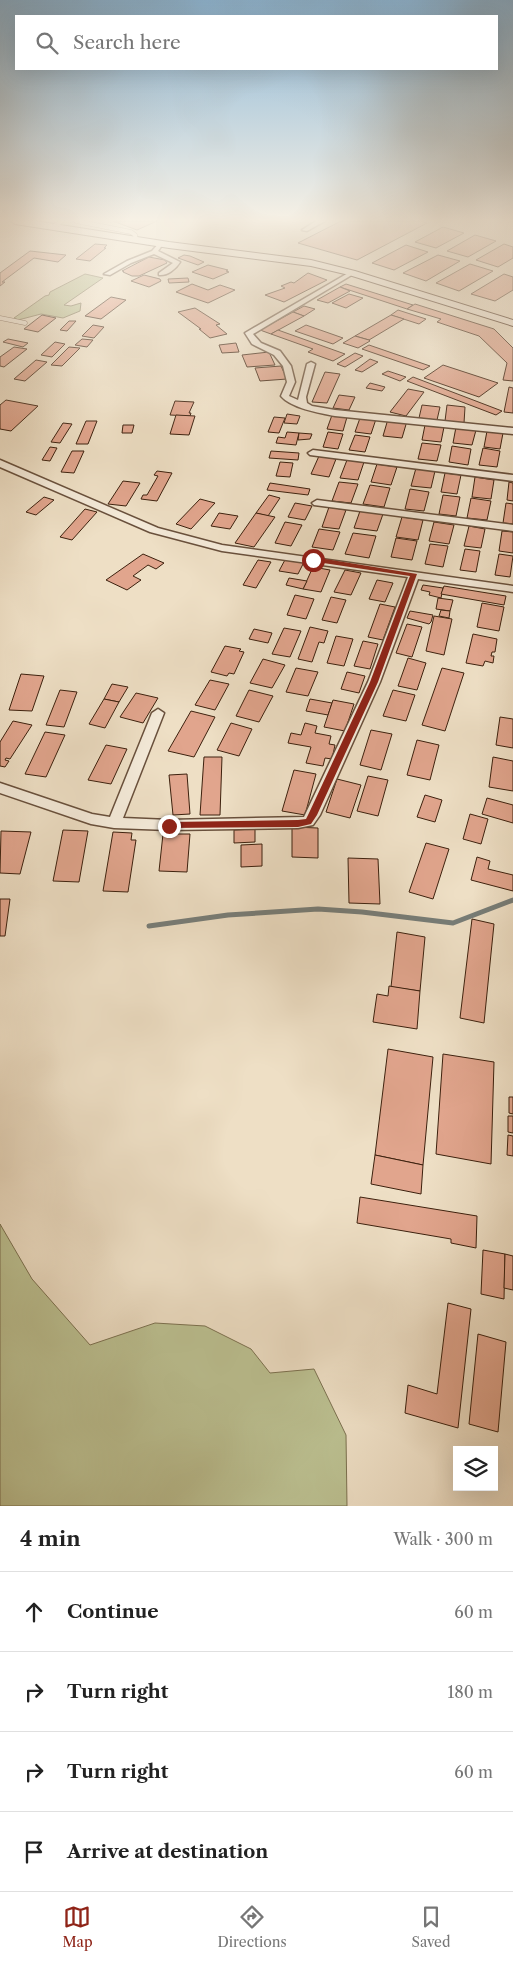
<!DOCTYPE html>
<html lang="en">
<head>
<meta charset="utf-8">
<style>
	:root { --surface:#fff; --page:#f2f2f2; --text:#222; --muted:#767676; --line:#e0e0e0; --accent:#8f2418 }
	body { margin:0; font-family:"Libre Caslon Text",serif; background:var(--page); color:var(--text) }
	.controls { position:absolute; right:15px; bottom:15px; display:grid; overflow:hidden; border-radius:0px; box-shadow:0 5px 20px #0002 }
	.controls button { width:45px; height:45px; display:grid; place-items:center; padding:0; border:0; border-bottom:1px solid var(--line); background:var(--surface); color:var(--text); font:25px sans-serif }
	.stop { position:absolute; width:15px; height:15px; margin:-11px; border:4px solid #8f2418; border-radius:50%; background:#fff }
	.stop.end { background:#8f2418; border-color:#fff; box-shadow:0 1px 5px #0008 }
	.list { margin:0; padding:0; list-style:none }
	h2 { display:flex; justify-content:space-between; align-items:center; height:65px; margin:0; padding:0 20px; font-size:21px }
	h2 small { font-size:16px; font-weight:400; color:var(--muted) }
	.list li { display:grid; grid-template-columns:32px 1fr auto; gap:15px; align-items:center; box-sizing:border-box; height:80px; padding:0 20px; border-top:1px solid var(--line) }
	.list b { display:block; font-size:19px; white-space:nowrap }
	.list em { font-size:16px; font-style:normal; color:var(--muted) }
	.icon { flex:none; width:28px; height:28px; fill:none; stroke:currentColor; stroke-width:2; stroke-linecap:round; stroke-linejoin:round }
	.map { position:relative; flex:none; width:513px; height:1506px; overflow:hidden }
	.search { position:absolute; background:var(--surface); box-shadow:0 5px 20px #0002; left:15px; right:15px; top:15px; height:55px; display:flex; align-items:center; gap:12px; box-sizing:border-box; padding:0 18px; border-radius:0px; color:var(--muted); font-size:19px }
	.sheet { height:385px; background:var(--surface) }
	nav { display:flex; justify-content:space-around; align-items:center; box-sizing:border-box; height:70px; border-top:1px solid var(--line); background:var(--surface); font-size:14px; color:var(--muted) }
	nav a { display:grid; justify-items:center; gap:2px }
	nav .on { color:var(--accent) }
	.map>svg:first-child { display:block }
</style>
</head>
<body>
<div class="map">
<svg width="513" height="1506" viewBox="0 0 513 1506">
	<rect width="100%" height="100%" fill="#eedfc5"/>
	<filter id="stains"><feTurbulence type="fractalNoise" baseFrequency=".004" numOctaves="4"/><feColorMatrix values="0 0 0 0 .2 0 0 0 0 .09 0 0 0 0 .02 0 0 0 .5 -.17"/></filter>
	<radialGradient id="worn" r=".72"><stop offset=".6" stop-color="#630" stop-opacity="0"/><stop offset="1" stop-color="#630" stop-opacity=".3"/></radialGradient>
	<g fill="#bcc192" stroke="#7c7150">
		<path d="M85 274 103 278 64 305 71 306 81 303 80 311 63 318 41 314 18 320 14 318 45 296 49 295 50 292Z"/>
		<path d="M0 1224 32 1279 90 1345 155 1323 205 1326 251 1349 270 1373 314 1369 346 1435 347 1506H0Z"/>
	</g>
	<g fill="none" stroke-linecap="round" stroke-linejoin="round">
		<path stroke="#777d78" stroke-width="5" d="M149 926 228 915 318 909 362 912 453 923 513 900"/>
	</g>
	<g fill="#e1a58d" stroke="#3d210e">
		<path d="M113 221H157L137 230Z"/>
		<path d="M341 221H421L427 223 357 260 298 243Z"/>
		<path d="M443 227 464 233 436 248 415 242Z"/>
		<path d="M475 235 496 241 468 257 447 251Z"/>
		<path d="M95 244 107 245 104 248H106L90 261 76 259Z"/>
		<path d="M504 244 513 247V258L498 267 476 260Z"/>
		<path d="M406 245 428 252 394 270 372 263Z"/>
		<path d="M30 251 66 255 58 262 34 258 2 282H5L0 286V273Z"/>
		<path d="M184 255 190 256 204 262 198 265 178 258Z"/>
		<path d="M438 255 460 261 426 281 403 273Z"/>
		<path d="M149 257 165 260 167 263 139 276H132L123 272 124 271H122Z"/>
		<path d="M470 264 493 271 459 291 436 283Z"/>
		<path d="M208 265 228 270 226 271 229 272 213 279 192 272Z"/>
		<path d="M308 273 327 280 284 302 265 295 285 288 281 286 291 282 294 283Z"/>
		<path d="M504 274 513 277V290L495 301 471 294Z"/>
		<path d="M144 275 160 279 161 281 149 287 131 281Z"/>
		<path d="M188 278 189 282 169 283 168 279Z"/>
		<path d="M192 284 208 290 220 285 235 290 208 303 176 292Z"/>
		<path d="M346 284 413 305 407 309 340 287Z"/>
		<path d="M340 287 350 291 328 303 317 300Z"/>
		<path d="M349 294 363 298 346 308 332 303Z"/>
		<path d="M111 297 126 300 101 319 85 316Z"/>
		<path d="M415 304 494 329 513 348V381L503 380 507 363 479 336 437 322 441 319 407 309Z"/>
		<path d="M304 306 315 309 304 316 293 312Z"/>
		<path d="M195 308 220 324 216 325 227 334 210 338 199 329H201L178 312Z"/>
		<path d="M398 310 426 319 419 324 391 315Z"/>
		<path d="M293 312 304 316 271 334 260 330Z"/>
		<path d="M42 315 56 318 38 332 24 329Z"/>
		<path d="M391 315 404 319 369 340 355 336Z"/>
		<path d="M69 321H76L67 331 60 330Z"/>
		<path d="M93 325 104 327 94 338 82 336Z"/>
		<path d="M306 325 343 338 333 344 295 331Z"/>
		<path d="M278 330 345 354 333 361 308 352 313 349 271 334Z"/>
		<path d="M355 336 369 340 370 341 358 348 343 343Z"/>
		<path d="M8 339 28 343 23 347 3 342Z"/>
		<path d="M82 339 93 340 87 347 75 345Z"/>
		<path d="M55 342 65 344 52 357 41 355Z"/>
		<path d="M236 343 239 352 222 353 219 345Z"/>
		<path d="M369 345 430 366 423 370 362 349Z"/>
		<path d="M14 347 27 349 4 367 0 366V357Z"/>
		<path d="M69 347 80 348 62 366 51 365Z"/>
		<path d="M269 352 275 365 247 367 242 355Z"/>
		<path d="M355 353 363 356 345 367 337 364Z"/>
		<path d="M370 359 378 362 362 372 355 370Z"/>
		<path d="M36 360 47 362 25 381 14 379Z"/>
		<path d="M443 365 498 383 479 397 424 378Z"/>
		<path d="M281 366 287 379 260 381 255 368Z"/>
		<path d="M388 371 406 377 400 381 382 374Z"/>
		<path d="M325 372 340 374 327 403 312 402Z"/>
		<path d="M413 377 502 411 496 415 407 381Z"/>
		<path d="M370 383 385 387 382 391 366 388Z"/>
		<path d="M509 387 513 388V413L504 412Z"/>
		<path d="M408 389 424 392 406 416 390 412Z"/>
		<path d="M339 395 355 397 349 410 333 408Z"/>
		<path d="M6 400 38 406 11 431 0 429V405Z"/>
		<path d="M175 401 194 402 189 413H191L190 416 170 415Z"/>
		<path d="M422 405 440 407 437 420 419 418Z"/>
		<path d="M447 405 465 407 464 423 445 421Z"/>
		<path d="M287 414 300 416 297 424 284 423Z"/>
		<path d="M176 415 195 416 189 435 170 434Z"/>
		<path d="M332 415 347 417 343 431 327 429Z"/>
		<path d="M274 417 285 418 279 433 268 432Z"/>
		<path d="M360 418 376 419 371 434 355 432Z"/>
		<path d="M388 419 407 421 402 438 383 436Z"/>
		<path d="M86 421H97L88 444H76Z"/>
		<path d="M63 423 72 424 60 443 51 442Z"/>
		<path d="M123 425H134L132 433H122Z"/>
		<path d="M425 425 444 427 441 442 422 440Z"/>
		<path d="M456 427 476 430 472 445 453 443Z"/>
		<path d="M487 431 503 433 500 449 484 447Z"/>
		<path d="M287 432 299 433 296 445 276 443 278 437 285 438Z"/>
		<path d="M328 432 343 434 338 449 323 447Z"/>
		<path d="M299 433 312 434 310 439 298 440Z"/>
		<path d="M355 435 370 437 365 452 349 450Z"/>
		<path d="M422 443 441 445 437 461 418 459Z"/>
		<path d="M452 446 471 449 468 465 449 462Z"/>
		<path d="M50 447 57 448 50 461 42 460Z"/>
		<path d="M483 448 500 451 497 467 479 465Z"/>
		<path d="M72 451H84L74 473 61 472Z"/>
		<path d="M271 451 299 453 298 460 269 458Z"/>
		<path d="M319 456 336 459 329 477 311 474Z"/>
		<path d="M347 460 364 462 358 480 340 478Z"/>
		<path d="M280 462 293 463 290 477 276 476Z"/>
		<path d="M377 464 397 467 391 485 371 482Z"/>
		<path d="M416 468 435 471 431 488 411 486Z"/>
		<path d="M157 471 172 473 157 501 141 499 143 495H147L158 476 154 475Z"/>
		<path d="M445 473 461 475 457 494 441 492Z"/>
		<path d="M475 477 494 480 491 499 472 497Z"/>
		<path d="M123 481 140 483 126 506 108 504Z"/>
		<path d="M339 482 358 484 351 503 332 501Z"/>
		<path d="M509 482 513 483V501L507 500Z"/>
		<path d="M270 483 310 489 308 495 267 490Z"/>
		<path d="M370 485 390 488 384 507 363 504Z"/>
		<path d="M410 489 429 492 424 511 405 509Z"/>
		<path d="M269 495 280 498 268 516 256 513Z"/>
		<path d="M443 495 460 497 456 516 439 514Z"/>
		<path d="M44 497 54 500 36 515 26 512Z"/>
		<path d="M471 498 491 501 487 520 467 518Z"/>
		<path d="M200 499 215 503 191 529 176 524Z"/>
		<path d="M295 503 312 506 305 520 288 517Z"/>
		<path d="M506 503 513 504V524L503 523Z"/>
		<path d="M329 507 346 510 339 529 322 527Z"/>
		<path d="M85 509 97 512 72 540 60 537Z"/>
		<path d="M360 511 383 514 377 531 354 528Z"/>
		<path d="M219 513 238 516 230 529 211 526Z"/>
		<path d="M256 513 275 517 254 547 235 543Z"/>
		<path d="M402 517 423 520 418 540 396 537Z"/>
		<path d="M285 522 302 525 291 546 275 543Z"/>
		<path d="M434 522 454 525 449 544 429 541Z"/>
		<path d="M469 526 485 529 481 548 464 546Z"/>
		<path d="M319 529 340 532 333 550 312 547Z"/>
		<path d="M502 531 513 532V553L499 551Z"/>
		<path d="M353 533 376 536 369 558 345 554Z"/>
		<path d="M396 538 417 541 412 560 391 557Z"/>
		<path d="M430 544 448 546 443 567 425 564Z"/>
		<path d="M465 549 480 551 476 572 460 570Z"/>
		<path d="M143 554 164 563 156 569 148 565 133 576 141 580 127 590 106 580Z"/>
		<path d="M499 554 513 556 510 577 495 575Z"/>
		<path d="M286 558 304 562 298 574 279 571Z"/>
		<path d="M258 560 271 562 256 588 243 585Z"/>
		<path d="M313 567 330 570 321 592 303 589Z"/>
		<path d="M345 570 361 573 351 595 334 592Z"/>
		<path d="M289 578 307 581 303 589 286 585Z"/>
		<path d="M377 580 393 583 385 602 369 599Z"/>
		<path d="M423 585 443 588 441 598 429 595 430 592 421 590Z"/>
		<path d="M444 586 506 596 504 605 441 594Z"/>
		<path d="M295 595 314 599 306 619 287 615Z"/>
		<path d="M331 597 346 600 337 623 322 620Z"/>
		<path d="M438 598 453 600 450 611 436 609Z"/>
		<path d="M482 603 504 607 499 631 477 627Z"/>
		<path d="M380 604 395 607 383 640 368 637Z"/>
		<path d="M441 610 450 611 449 618 439 616Z"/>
		<path d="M410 611 433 615 431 622 429 624 407 618Z"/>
		<path d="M434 616 452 619 444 655 426 651Z"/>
		<path d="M407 624 422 627 412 657 396 653Z"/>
		<path d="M310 627 328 631 324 643 319 642 312 662 298 659Z"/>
		<path d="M284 628 301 631 290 657 272 654Z"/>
		<path d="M254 629 272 633 268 643 249 639Z"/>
		<path d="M473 634 497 639 495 652H492L491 656H494L493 663 485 661 483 666 466 663Z"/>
		<path d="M336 636 353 639 344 666 327 663Z"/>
		<path d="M363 641 378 644 370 669 354 666Z"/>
		<path d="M225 646 241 649 239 651 244 652 234 674 229 673 227 676 211 672Z"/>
		<path d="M408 658 426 663 417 690 398 686Z"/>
		<path d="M263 659 285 665 272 688 250 683Z"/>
		<path d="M296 668 318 672 308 696 286 692Z"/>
		<path d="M442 668 464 673 445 731 422 725Z"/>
		<path d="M347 672 365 676 359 693 341 689Z"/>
		<path d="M21 674 44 676 32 711 9 710Z"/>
		<path d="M210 680 229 684 215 710 195 705Z"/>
		<path d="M112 684 128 687 119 702 104 699Z"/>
		<path d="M60 690 77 692 64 727 46 725Z"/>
		<path d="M249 690 273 696 259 722 236 716Z"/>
		<path d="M393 690 415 695 406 721 383 716Z"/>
		<path d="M136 693 158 698 143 723 120 717Z"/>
		<path d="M104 699 119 702 105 728 89 724Z"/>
		<path d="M310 699 332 703 328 715 306 711Z"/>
		<path d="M333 700 354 704 345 731 324 727Z"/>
		<path d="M191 711 215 717 194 757 168 751Z"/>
		<path d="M500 717 513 719V748L496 745Z"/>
		<path d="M13 721 32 725 10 759 6 758 5 760 9 761 5 767 0 766V742Z"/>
		<path d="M231 723 252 729 239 756 217 750Z"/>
		<path d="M305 723 317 726 315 733 331 736 329 744 335 745 332 759 325 758 323 766 306 763 311 747 288 743 291 733 301 735Z"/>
		<path d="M371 730 392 734 381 770 360 765Z"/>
		<path d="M45 732 65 735 46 777 25 774Z"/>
		<path d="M417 740 439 745 430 780 407 775Z"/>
		<path d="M106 745 127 749 111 784 88 780Z"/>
		<path d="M204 757H222L220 815H200Z"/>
		<path d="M493 757 513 761V791L489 787Z"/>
		<path d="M294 770 316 774 305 815 282 811Z"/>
		<path d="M187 774 190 814 173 815 169 775Z"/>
		<path d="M368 776 388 780 378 816 357 811Z"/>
		<path d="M337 779 361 785 350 818 326 812Z"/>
		<path d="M425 795 442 800 435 822 417 817Z"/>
		<path d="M487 798 513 805V823L482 814Z"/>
		<path d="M470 814 488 819 481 844 463 839Z"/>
		<path d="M292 827 318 828V858L292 857Z"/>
		<path d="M255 829V842L234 843V830Z"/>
		<path d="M63 830 88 831 79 882 53 881Z"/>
		<path d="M1 831 31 832 20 874 0 873Z"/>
		<path d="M113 832 132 833 131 840H136L128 892 103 891Z"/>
		<path d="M163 834H190L187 872 159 871Z"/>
		<path d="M426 843 449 849 433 899 409 892Z"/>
		<path d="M262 844V866L241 867V845Z"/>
		<path d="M477 857 490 861 488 869 513 875V891L471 880Z"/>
		<path d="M348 858 378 859 380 904 349 903Z"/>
		<path d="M0 899H10L5 936H0Z"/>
		<path d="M472 919 494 924 484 1023 460 1018Z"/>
		<path d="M397 932 425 937 420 991 391 987Z"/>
		<path d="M389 986 420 991 417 1029 373 1022 377 994 388 996Z"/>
		<path d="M388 1049 433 1057 423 1165 375 1155Z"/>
		<path d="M443 1054 494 1062 491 1164 436 1154Z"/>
		<path d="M509 1097H513V1114L509 1113Z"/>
		<path d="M508 1116H513V1133L508 1132Z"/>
		<path d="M508 1135 513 1136V1156L507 1155Z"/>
		<path d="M375 1155 423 1165 421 1194 371 1184Z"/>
		<path d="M360 1197 477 1216 476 1248 451 1243V1239L357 1223Z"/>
		<path d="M483 1250 505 1254 504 1299 481 1294Z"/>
		<path d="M505 1254 513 1256V1290L504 1288Z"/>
		<path d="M448 1303 471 1309 458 1428 405 1413 408 1385 437 1394Z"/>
		<path d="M478 1334 506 1342 498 1432 469 1424Z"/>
	</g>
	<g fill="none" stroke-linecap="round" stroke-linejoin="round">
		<g stroke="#69503c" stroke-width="5">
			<g id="lane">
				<path d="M76 221 131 232 135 235 136 240"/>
				<path d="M53 227 62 221"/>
				<path d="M0 318 25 323"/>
			</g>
		</g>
		<g stroke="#69503c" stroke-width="3">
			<g id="street">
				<path d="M316 221H325L307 231 302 230Z"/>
				<path d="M160 242 163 244 158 251 180 262C176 269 167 276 159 275V273L173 263 154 254 131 263 110 275 104 274 127 261 152 251Z"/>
				<path d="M350 272 355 273 253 334 261 343 280 351 291 366 295 382 289 396 298 400 307 364 311 362 315 364 306 397 307 403 312 406 335 410 513 428V434L335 416C319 413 291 408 281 396L287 382 283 366 274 355 252 344 245 333Z"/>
				<path d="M313 450 513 475V481L310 455 308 453Z"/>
				<path d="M0 460 158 528 222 545 513 586V592L418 579 380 682 320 815 313 825 298 828 169 830 114 828 91 824 0 793V783L92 814 110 817 152 713 158 709 164 713 123 818 169 820 304 817 368 682 408 577 222 551 150 532 0 467Z"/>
				<path d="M317 500 513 525V531L314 505 312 503Z"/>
			</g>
		</g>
		<g stroke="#3d210e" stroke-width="2">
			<path id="secondary" d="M11 221H35L169 242 311 260 355 271 513 320V326L349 275 311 266 169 248 15 224Z"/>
		</g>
		<use href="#lane" stroke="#f4ead9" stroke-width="4"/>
		<use href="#street" fill="#f4ead9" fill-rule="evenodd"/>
		<use href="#secondary" fill="#f4ead9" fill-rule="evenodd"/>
	</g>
	<linearGradient id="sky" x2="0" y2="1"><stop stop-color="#8ab6d7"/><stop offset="0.51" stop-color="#f7f1e5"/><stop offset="1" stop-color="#f7f1e5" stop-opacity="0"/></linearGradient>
	<rect width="513" height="432" fill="url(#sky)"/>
	<path fill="#8f2418" d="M313 557 417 574 378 682 317 815 311 824 298 827 166 828V823L169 822 298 820 306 819 309 813 370 682 410 576 310 561 309 560Z"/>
	<rect width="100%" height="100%" filter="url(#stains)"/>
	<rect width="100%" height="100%" fill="url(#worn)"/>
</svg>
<div class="controls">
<button><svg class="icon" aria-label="layers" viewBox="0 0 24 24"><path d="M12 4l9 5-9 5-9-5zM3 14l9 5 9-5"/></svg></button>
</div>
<div class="stop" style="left:313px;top:560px"></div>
<div class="stop end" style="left:169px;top:826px"></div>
<div class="search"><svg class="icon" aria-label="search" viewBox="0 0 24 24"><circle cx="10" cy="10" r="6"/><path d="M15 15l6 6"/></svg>Search here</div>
</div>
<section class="sheet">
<h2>4 min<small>Walk · 300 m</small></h2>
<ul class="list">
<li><svg class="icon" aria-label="ahead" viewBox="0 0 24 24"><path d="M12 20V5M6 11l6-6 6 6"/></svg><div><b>Continue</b></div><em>60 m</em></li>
<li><svg class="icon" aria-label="right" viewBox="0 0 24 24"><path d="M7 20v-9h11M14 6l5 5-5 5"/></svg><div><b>Turn right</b></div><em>180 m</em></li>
<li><svg class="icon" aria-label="right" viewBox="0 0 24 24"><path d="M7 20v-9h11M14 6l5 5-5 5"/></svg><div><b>Turn right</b></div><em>60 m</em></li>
<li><svg class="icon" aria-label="arrive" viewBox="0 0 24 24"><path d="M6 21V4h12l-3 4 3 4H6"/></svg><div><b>Arrive at destination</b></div></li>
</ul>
</section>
<nav>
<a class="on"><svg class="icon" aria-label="map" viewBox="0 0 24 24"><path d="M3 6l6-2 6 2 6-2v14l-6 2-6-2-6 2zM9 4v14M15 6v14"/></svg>Map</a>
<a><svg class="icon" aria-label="directions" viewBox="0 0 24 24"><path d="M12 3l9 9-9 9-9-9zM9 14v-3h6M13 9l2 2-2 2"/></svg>Directions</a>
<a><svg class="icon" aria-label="saved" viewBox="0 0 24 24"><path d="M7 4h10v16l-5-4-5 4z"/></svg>Saved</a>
</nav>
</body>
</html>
